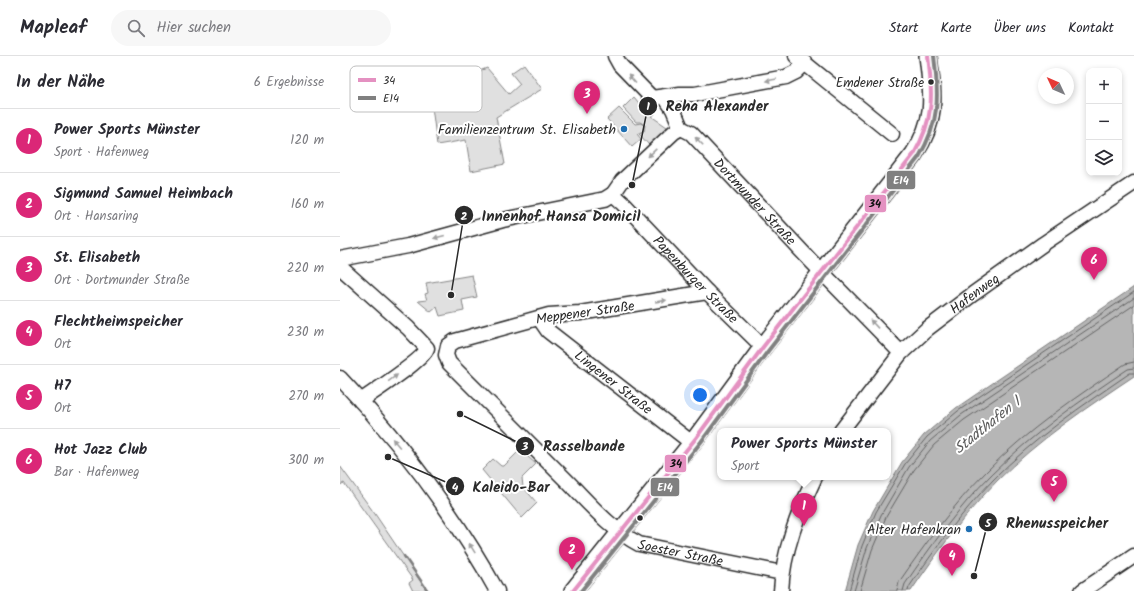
<!DOCTYPE html>
<html lang="de">
<head>
<meta charset="utf-8">
<style>
	:root { --surface:#fff; --page:#f7f7f7; --text:#2b2b33; --muted:#7c7c81; --line:#e1e1e2; --accent:#db2777 }
	body { margin:0; font-family:Kalam,sans-serif; background:var(--page); color:var(--text) }
	.controls { position:absolute; right:12px; top:12px; display:grid; overflow:hidden; border-radius:8px; box-shadow:0 2px 6px #0003 }
	.controls button { width:36px; height:36px; display:grid; place-items:center; padding:0; border:0; border-bottom:1px solid var(--line); background:var(--surface); color:var(--text); font:20px sans-serif }
	.compass { position:absolute; left:698px; top:12px; width:36px; height:36px; border-radius:50%; background:var(--surface); box-shadow:0 2px 6px #0003; rotate:314deg }
	.you { position:absolute; left:360px; top:339px; width:14px; height:14px; margin:-10px; border:3px solid #fff; border-radius:50%; background:#1a73e8; box-shadow:0 0 0 6px #1a73e833 }
	.badge { display:grid; place-items:center; width:26px; height:26px; border-radius:50%; background:var(--accent); color:#fff; font-size:13px; font-weight:700 }
	.pin { position:absolute; translate:-50% -33px; filter:drop-shadow(0 1px 2px #0008) }
	.pin::after { content:''; position:absolute; top:21px; width:14px; height:12px; background:inherit; clip-path:polygon(0 0,100% 0,50% 100%) }
	.popup { position:absolute; left:377px; top:372px; width:174px; height:52px; box-sizing:border-box; display:grid; place-content:center; border-radius:8px; background:var(--surface); filter:drop-shadow(0 1px 3px #0005); font-size:13px; white-space:nowrap; color:var(--muted) }
	.popup b { font-size:15px; color:var(--text) }
	.popup::after { content:''; position:absolute; left:50%; top:100%; margin-left:-8px; border:8px solid transparent; border-top-color:var(--surface) }
	.list { margin:0; padding:0; list-style:none }
	h2 { display:flex; justify-content:space-between; align-items:center; height:52px; margin:0; padding:0 16px; font-size:17px }
	h2 small { font-size:13px; font-weight:400; color:var(--muted) }
	.list li { display:grid; grid-template-columns:26px 1fr auto; gap:12px; align-items:center; box-sizing:border-box; height:64px; padding:0 16px; border-top:1px solid var(--line) }
	.list b { display:block; font-size:15px; white-space:nowrap }
	.list p { margin:0; font-size:13px; white-space:nowrap; color:var(--muted) }
	.list em { font-size:13px; font-style:normal; color:var(--muted) }
	.icon { flex:none; width:22px; height:22px; fill:none; stroke:currentColor; stroke-width:2; stroke-linecap:round; stroke-linejoin:round }
	.map { position:relative; flex:none; width:794px; height:535px; overflow:hidden }
	header { display:flex; align-items:center; gap:24px; box-sizing:border-box; height:56px; padding:0 20px; background:var(--surface); border-bottom:1px solid var(--line) }
	header strong { font-size:19px }
	nav { display:flex; gap:22px; margin-inline-start:auto; font-size:14px }
	.search { width:280px; height:36px; background:var(--page); display:flex; align-items:center; gap:10px; box-sizing:border-box; padding:0 14px; border-radius:22px; color:var(--muted); font-size:15px }
	main { display:flex }
	aside { flex:1; background:var(--surface) }
	.map>svg:first-child { display:block }
</style>
</head>
<body>
<header>
<strong>Mapleaf</strong>
<div class="search"><svg class="icon" aria-label="search" viewBox="0 0 24 24"><circle cx="10" cy="10" r="6"/><path d="M15 15l6 6"/></svg>Hier suchen</div>
<nav><a>Start</a><a>Karte</a><a>Über uns</a><a>Kontakt</a></nav>
</header>
<main>
<aside>
<h2>In der Nähe<small>6 Ergebnisse</small></h2>
<ul class="list">
<li><span class="badge">1</span><div><b>Power Sports Münster</b><p>Sport · Hafenweg</p></div><em>120 m</em></li>
<li><span class="badge">2</span><div><b>Sigmund Samuel Heimbach</b><p>Ort · Hansaring</p></div><em>160 m</em></li>
<li><span class="badge">3</span><div><b>St. Elisabeth</b><p>Ort · Dortmunder Straße</p></div><em>220 m</em></li>
<li><span class="badge">4</span><div><b>Flechtheimspeicher</b><p>Ort</p></div><em>230 m</em></li>
<li><span class="badge">5</span><div><b>H7</b><p>Ort</p></div><em>270 m</em></li>
<li><span class="badge">6</span><div><b>Hot Jazz Club</b><p>Bar · Hafenweg</p></div><em>300 m</em></li>
</ul>
</aside>
<div class="map">
<svg width="794" height="535" viewBox="0 0 794 535">
	<rect width="100%" height="100%" fill="#fff"/>
	<filter id="ink" filterUnits="userSpaceOnUse"><feTurbulence type="fractalNoise" baseFrequency=".025" numOctaves="2"/><feDisplacementMap in="SourceGraphic" scale="8" xChannelSelector="R" yChannelSelector="G"/><feConvolveMatrix kernelMatrix="1 2 1 2 8 2 1 2 1" color-interpolation-filters="sRGB"/></filter>
	<g filter="url(#ink)">
		<g fill="#e0e0e0" stroke="#868686">
			<path d="M184 8 202 33 156 61 165 108 131 115 126 84 97 89 89 28 129 19 147 12 169 38 180 28 171 17Z"/>
			<path d="M294 41 303 52 306 49 315 58 311 60 327 71 324 78 309 89 299 78 302 77 303 75 297 78 301 83 292 91 267 63 279 52 295 68 301 67 304 70V75L305 69 300 66H296L283 52Z"/>
			<path d="M132 219 137 241 122 244 124 255 100 260 97 251 91 256 78 245 87 244 85 238 88 237 86 227Z"/>
			<path d="M180 394 196 408 182 422 183 431 197 447 182 462 142 414 153 403 161 410H164Z"/>
			<path d="M0 410 35 458 87 535H73L69 527 73 524 4 427 0 429Z"/>
		</g>
		<path fill="#b6b6b6" stroke="#7e7e7e" d="M794 231V320C746 352 698 384 657 425 624 459 597 497 571 535H505L518 489 533 455 562 406 584 379 616 352Z"/>
		<g fill="none" stroke-linecap="round" stroke-linejoin="round">
			<g stroke="#636363" stroke-width="1">
				<path d="M509 535 522 490 536 456 565 408 587 381 618 355 794 236"/>
				<path d="M514 535 527 492 541 459 569 411 590 385 621 359 794 242"/>
				<path d="M520 535 532 494 546 461 574 414 594 389 624 364 794 249"/>
				<path d="M557 535 559 526C586 487 613 449 646 416 687 374 736 341 785 308L794 306"/>
				<path d="M563 535 565 528C591 490 618 452 651 419 692 378 740 345 788 313L794 312"/>
				<path d="M568 535 569 531C595 493 621 457 653 424 694 382 742 350 790 317H794"/>
			</g>
			<path stroke="#7e7e7e" stroke-width="2.5" d="M64 500 88 535"/>
			<g stroke="#2b2b2b" stroke-width="17">
				<g id="minor">
					<path d="M275 0 280 9 312 42 340 38H355L446 21 456 16 465 7"/>
					<path d="M456 0 552 78"/>
					<path id="s1" d="M325 41 333 53 341 72 351 77 470 204 561 297"/>
					<path id="s2" d="M273 138 283 147 367 236 423 291"/>
					<path d="M0 203 68 190 163 164 265 143 273 138 282 125 334 76 341 72"/>
					<path d="M0 211 68 272 87 292C85 303 33 336 21 345"/>
					<path id="s3" d="M367 236 240 257 209 259 115 285 108 290 106 299 109 307C148 346 187 385 226 424 248 446 270 473 299 488L442 517"/>
					<path id="s4" d="M199 262 208 275 352 387"/>
					<path d="M0 322C61 387 114 457 157 535"/>
					<path id="s5" d="M501 375 561 297 587 273 633 238 703 188 794 127"/>
					<path d="M441 535C443 495 458 457 475 421"/>
					<path d="M742 535 794 500"/>
				</g>
			</g>
			<g stroke="#2b2b2b" stroke-width="20">
				<path id="major" d="M233 535 356 382 423 291 574 98C597 63 593 40 588 0"/>
			</g>
			<use href="#minor" stroke="#fff" stroke-width="14"/>
			<use href="#major" stroke="#fff" stroke-width="17"/>
			<g stroke="#fff" stroke-width="7">
				<path id="bus-1" d="M233 535 356 382 423 291 574 98C594 63 593 39 588 0"/>
			</g>
			<g stroke="#fff" stroke-width="7">
				<path id="bus-2" d="M241 535 361 386 428 295 579 101C600 65 599 40 594 0"/>
			</g>
			<use href="#bus-1" stroke="#e491c1" stroke-width="4"/>
			<use href="#bus-2" stroke="#808080" stroke-width="4"/>
		</g>
		<defs><path id="oneway-solid" d="M-6-.8H1V-3.2L6.5 0L1 3.2V.8H-6Z"/></defs>
		<g fill="#a0a0a0">
			<use href="#oneway-solid" transform="translate(292 23) rotate(-132)"/>
			<use href="#oneway-solid" transform="translate(431 24) rotate(170)"/>
			<use href="#oneway-solid" transform="translate(359 85) rotate(-134)"/>
			<use href="#oneway-solid" transform="translate(312 97) rotate(136)"/>
			<use href="#oneway-solid" transform="translate(99 181) rotate(165)"/>
			<use href="#oneway-solid" transform="translate(321 245) rotate(-9)"/>
			<use href="#oneway-solid" transform="translate(534 268) rotate(-133)"/>
			<use href="#oneway-solid" transform="translate(53 322) rotate(-36)"/>
			<use href="#oneway-solid" transform="translate(56 387) rotate(-130)"/>
			<use href="#oneway-solid" transform="translate(132 492) rotate(-122)"/>
		</g>
	</g>
	<g fill="#2b2b2b" stroke="#fff" stroke-width="1.5">
		<circle cx="591" cy="26" r="3.5"/>
		<circle cx="300" cy="462" r="3.5"/>
	</g>
	<g fill="#1f6fb2" stroke="#fff" stroke-width="1.5">
		<circle cx="284" cy="73" r="4"/>
		<circle cx="629" cy="473" r="4"/>
	</g>
	<g text-anchor="middle" stroke-width="4" stroke-linejoin="round" paint-order="stroke">
		<g font-size="13" fill="#2b2b2b" stroke="#fff" text-anchor="end">
			<text x="584" y="31">Emdener Straße</text>
		</g>
		<g font-size="14" fill="#2b2b2b" stroke="#fff" text-anchor="end">
			<text x="276" y="78">Familienzentrum St. Elisabeth</text>
			<text x="621" y="478">Alter Hafenkran</text>
		</g>
		<g font-size="14" fill="#2b2b2b" stroke="#fff">
			<text dy="5" stroke="none"><textPath href="#s1" startOffset="140">Dortmunder Straße</textPath></text>
			<text dy="5" stroke="none"><textPath href="#s2" startOffset="119">Papenburger Straße</textPath></text>
			<text dy="5" stroke="none"><textPath href="#s5" startOffset="193">Hafenweg</textPath></text>
			<text transform="translate(245 256) rotate(-8)" y="5">Meppener Straße</text>
			<text dy="5" stroke="none"><textPath href="#s4" startOffset="99">Lingener Straße</textPath></text>
			<text dy="5" stroke="none"><textPath href="#s3" startOffset="589">Soester Straße</textPath></text>
		</g>
		<g font-size="15" font-style="italic" fill="#5c5c5c" stroke="#fff">
			<text transform="translate(647 369) rotate(-39)" y="5">Stadthafen 1</text>
		</g>
	</g>
	<rect x="10" y="10" width="132" height="46" rx="6" fill="#fff" stroke="#bfbfbf" stroke-width="1"/>
	<rect x="18" y="22" width="18" height="4" fill="#e491c1"/>
	<rect x="18" y="40" width="18" height="4" fill="#808080"/>
	<g font-size="11" fill="#2b2b2b">
		<text x="43" y="28">34</text>
		<text x="43" y="46">E14</text>
	</g>
	<path fill="none" stroke="#2b2b2b" stroke-width="1.5" d="M292 129L308 50M111 239L124 159M120 358L185 390M48 401L115 430M634 520L648 466"/>
	<g fill="#2b2b2b" stroke="#fff" stroke-width="1.5">
		<circle cx="292" cy="129" r="4"/>
		<circle cx="111" cy="239" r="4"/>
		<circle cx="120" cy="358" r="4"/>
		<circle cx="48" cy="401" r="4"/>
		<circle cx="634" cy="520" r="4"/>
		<circle cx="308" cy="50" r="10"/>
		<circle cx="124" cy="159" r="10"/>
		<circle cx="185" cy="390" r="10"/>
		<circle cx="115" cy="430" r="10"/>
		<circle cx="648" cy="466" r="10"/>
	</g>
	<g font-size="12" text-anchor="middle" font-weight="bold" fill="#fff">
		<text x="308" y="54">1</text>
		<text x="124" y="164">2</text>
		<text x="185" y="394">3</text>
		<text x="115" y="435">4</text>
		<text x="648" y="471">5</text>
	</g>
	<g font-size="15" text-anchor="middle" font-weight="bold" fill="#2b2b2b" stroke="#fff" stroke-width="4" stroke-linejoin="round" paint-order="stroke">
		<text x="377" y="55">Reha Alexander</text>
		<text x="221" y="165">Innenhof Hansa Domicil</text>
		<text x="244" y="395">Rasselbande</text>
		<text x="171" y="436">Kaleido-Bar</text>
		<text x="717" y="472">Rhenusspeicher</text>
	</g>
	<g stroke="#fff" stroke-width="1.5">
		<rect x="546" y="114" width="30" height="20" rx="4" fill="#808080"/>
		<rect x="524" y="138" width="23" height="19" rx="4" fill="#e491c1"/>
		<rect x="324" y="398" width="23" height="19" rx="4" fill="#e491c1"/>
		<rect x="310" y="421" width="30" height="20" rx="4" fill="#808080"/>
	</g>
	<g font-size="11" text-anchor="middle" font-weight="bold" fill="#fff">
		<text x="561" y="128">E14</text>
		<text x="325" y="435">E14</text>
	</g>
	<g font-size="11" text-anchor="middle" font-weight="bold" fill="#111">
		<text x="535" y="151">34</text>
		<text x="336" y="411">34</text>
	</g>
</svg>
<div class="controls">
<button>+</button>
<button>−</button>
<button><svg class="icon" aria-label="layers" viewBox="0 0 24 24"><path d="M12 4l9 5-9 5-9-5zM3 14l9 5 9-5"/></svg></button>
</div>
<svg class="compass" viewBox="-18 -18 36 36"><path d="M0-13l5 13h-10z" fill="#e53935"/><path d="M0 13l5-13h-10z" fill="#7c7c81"/></svg>
<div class="you"></div>
<div class="pin badge" style="left:464px;top:470px">1</div>
<div class="popup"><b>Power Sports Münster</b>Sport</div>
<div class="pin badge" style="left:232px;top:514px">2</div>
<div class="pin badge" style="left:247px;top:58px">3</div>
<div class="pin badge" style="left:612px;top:520px">4</div>
<div class="pin badge" style="left:714px;top:446px">5</div>
<div class="pin badge" style="left:754px;top:224px">6</div>
</div>
</main>
</body>
</html>
